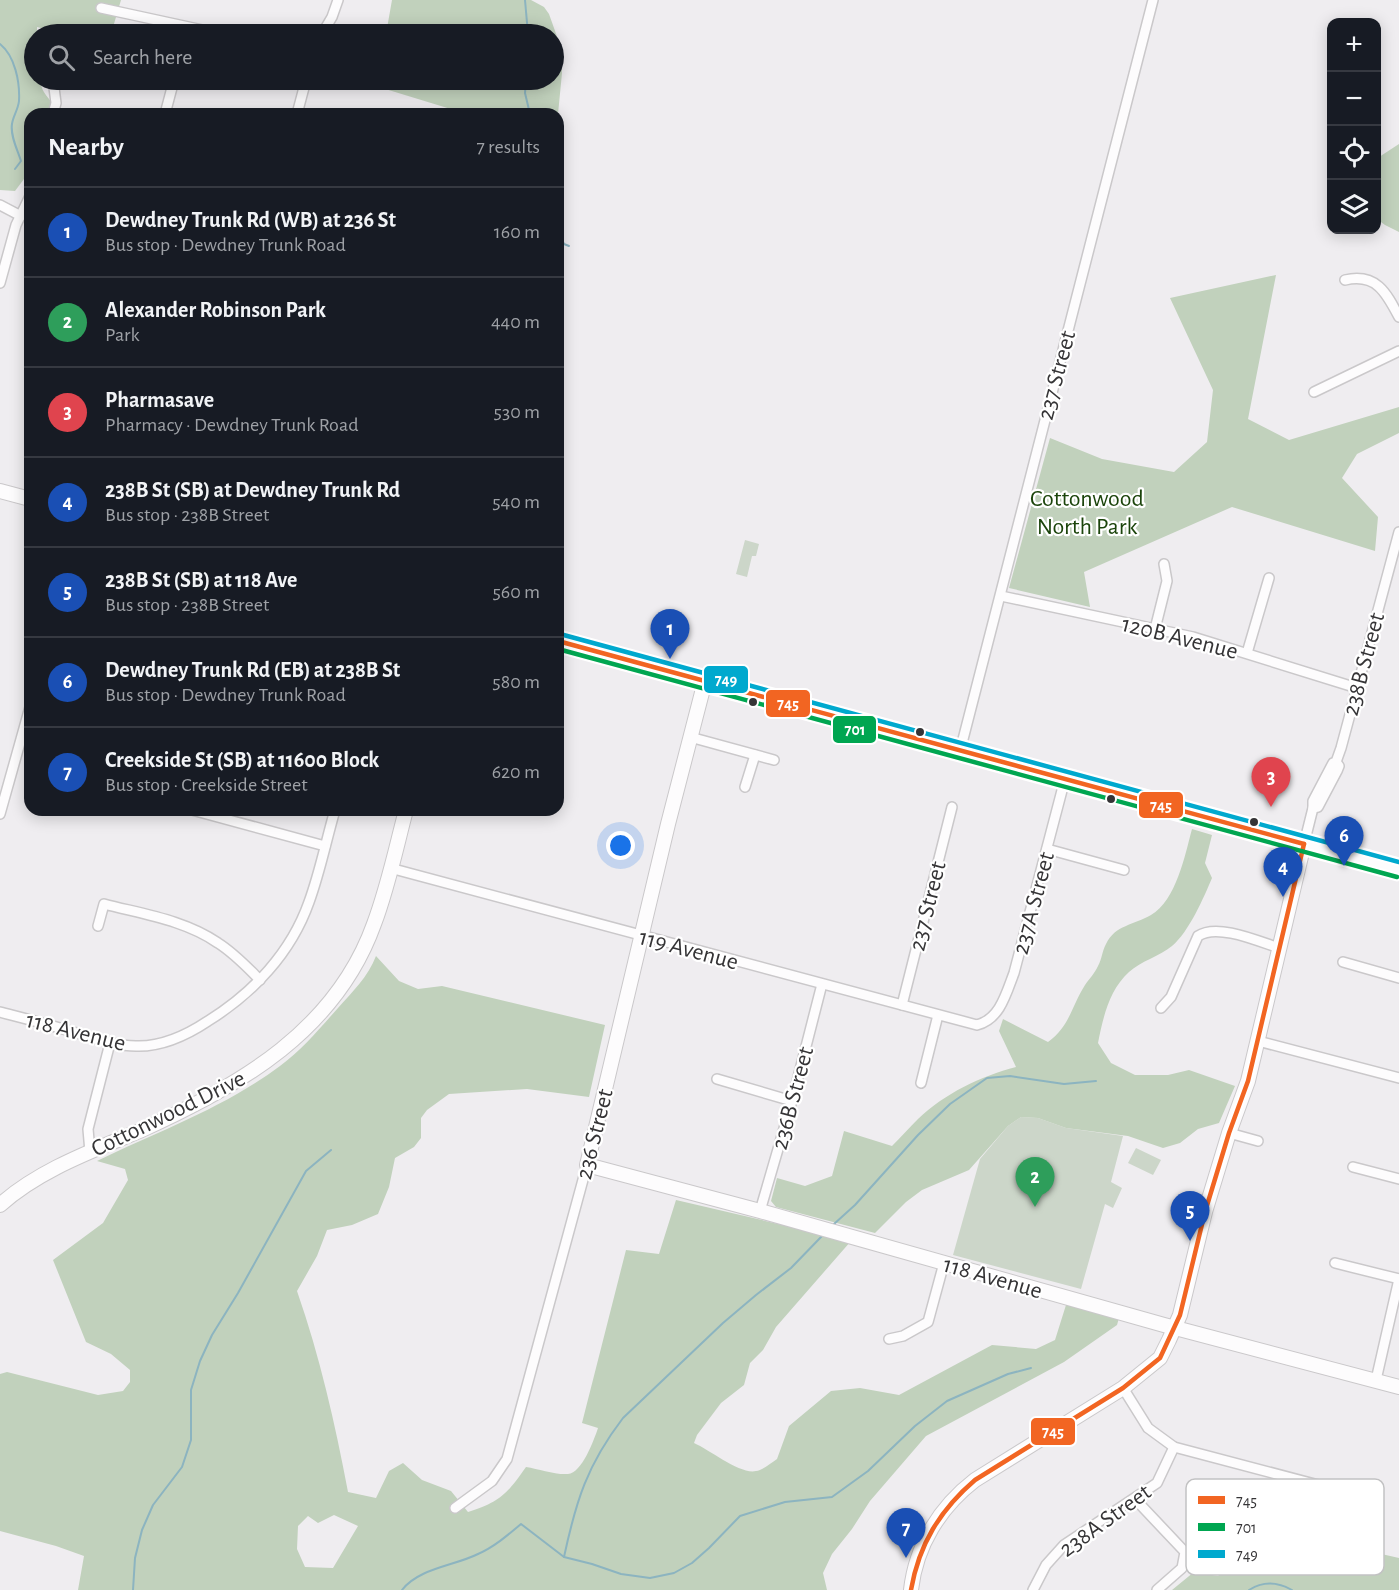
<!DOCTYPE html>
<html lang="en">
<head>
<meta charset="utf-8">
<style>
	:root { --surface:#171b24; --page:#20242c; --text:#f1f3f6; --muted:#9ea1a6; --line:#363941; --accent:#b45309 }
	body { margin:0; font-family:"Alegreya Sans",sans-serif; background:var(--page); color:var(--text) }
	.controls { position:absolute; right:18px; top:18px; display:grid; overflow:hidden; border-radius:12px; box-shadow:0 3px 15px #0003 }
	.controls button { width:54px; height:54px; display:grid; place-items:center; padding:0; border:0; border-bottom:2px solid var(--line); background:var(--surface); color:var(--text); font:30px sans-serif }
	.you { position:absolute; left:621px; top:846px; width:21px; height:21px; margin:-15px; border:4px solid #fff; border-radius:50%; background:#1a73e8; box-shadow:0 0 0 9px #1a73e833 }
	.badge { display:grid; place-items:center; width:39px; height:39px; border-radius:50%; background:var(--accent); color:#fff; font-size:20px; font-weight:700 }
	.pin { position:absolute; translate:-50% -50px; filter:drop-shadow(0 2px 3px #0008) }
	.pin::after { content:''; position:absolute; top:32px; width:21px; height:18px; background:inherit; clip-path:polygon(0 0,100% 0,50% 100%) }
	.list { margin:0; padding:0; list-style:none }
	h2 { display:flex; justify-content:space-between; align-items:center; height:78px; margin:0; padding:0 24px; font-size:26px }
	h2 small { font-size:20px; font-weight:400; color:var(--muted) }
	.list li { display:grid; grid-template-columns:39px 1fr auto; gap:18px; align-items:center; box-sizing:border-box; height:90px; padding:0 24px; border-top:2px solid var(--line) }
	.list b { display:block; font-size:22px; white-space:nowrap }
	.list p { margin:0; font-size:20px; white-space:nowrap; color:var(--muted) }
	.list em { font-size:20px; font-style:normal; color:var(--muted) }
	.icon { flex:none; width:33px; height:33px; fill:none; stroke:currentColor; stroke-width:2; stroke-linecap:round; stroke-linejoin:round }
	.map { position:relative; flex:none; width:1399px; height:1590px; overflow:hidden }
	.search { position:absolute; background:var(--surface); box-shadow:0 3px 15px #0003; left:24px; top:24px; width:540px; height:66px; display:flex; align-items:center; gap:15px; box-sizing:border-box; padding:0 21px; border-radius:33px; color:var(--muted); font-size:22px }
	.panel { position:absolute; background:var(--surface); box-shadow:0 3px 15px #0003; left:24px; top:108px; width:540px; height:708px; border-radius:18px }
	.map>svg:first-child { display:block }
</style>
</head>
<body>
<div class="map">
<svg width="1399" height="1590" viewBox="0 0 1399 1590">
	<rect width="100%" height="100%" fill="#efedf0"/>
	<g fill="#ccd6c9">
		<path d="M745 540 759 544 756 556H752L747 577 736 574Z"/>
		<path d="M1021 1117 1038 1118 1066 1128 1123 1136 1111 1182 1122 1188 1113 1208 1105 1204 1081 1289 953 1255 980 1159 1008 1126Z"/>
		<path d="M1136 1148 1161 1160 1153 1175 1128 1163Z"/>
	</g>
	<g fill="#c1d1bc" fill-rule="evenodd">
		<path d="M0 0H121L111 34H65L37 27V34H34V80H41C40 90 47 96 53 104L49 114H30V171L15 191 0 190Z"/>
		<path d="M392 0H531L544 7 549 14 560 45 562 73 558 114H467L382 88V80H554V34H386Z"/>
		<path d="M1399 144V232L1385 225 1377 219 1376 159Z"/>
		<path d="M1276 275 1248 419 1289 440 1399 407V433L1357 454 1342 478 1378 517 1375 551 1232 507 1084 572 1090 607 1009 588 1050 438 1102 459 1174 472 1207 442 1213 390 1170 298Z"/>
		<path d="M1192 829 1212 835 1205 863 1212 878C1204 897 1189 932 1172 946 1160 956 1141 961 1129 972 1109 990 1103 1018 1098 1043L1111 1063 1135 1075H1168L1189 1070 1235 1086 1219 1123 1198 1129 1180 1143 1163 1148 1128 1136 1066 1128 1038 1118 1021 1117 1008 1126 969 1170 922 1190 906 1202 875 1233 776 1207 771 1201 777 1178 805 1186 832 1176 844 1131 892 1146C901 1137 909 1128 918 1119 944 1094 981 1076 1016 1067L999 1031 1003 1019 1048 1042C1070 1026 1071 1007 1085 985 1089 979 1095 973 1098 966 1102 959 1102 951 1106 944 1115 925 1134 925 1151 915 1176 901 1185 855 1192 829Z"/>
		<path d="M376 956 399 981 418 989 442 986 605 1025 589 1097 527 1089 449 1094 427 1110 421 1118V1138L414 1147 395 1158 389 1187 378 1214 352 1225 327 1230 317 1256 297 1291C320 1357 335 1423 348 1492L376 1498 389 1471 403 1463 422 1480 451 1491 468 1512C500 1502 507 1494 526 1467 539 1469 555 1475 568 1474 582 1473 594 1440 598 1428L582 1423 626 1250 659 1254 676 1200 851 1241 776 1327 763 1350 750 1363 744 1385 721 1403 697 1435 694 1443C710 1450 741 1475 756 1471 763 1470 771 1463 777 1459L789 1426 831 1391 860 1388 899 1395 992 1345 1036 1349 1055 1340 1066 1305 1119 1318 1117 1325 1064 1362 926 1436 870 1501 852 1529 832 1554 823 1573 827 1590H78L84 1556 56 1546 0 1531V1374L7 1372 98 1395 123 1391 130 1382V1370L111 1354 86 1342 53 1260 103 1223 128 1180 125 1169 97 1161C159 1131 224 1108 280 1066 302 1050 320 1028 338 1008 353 991 368 977 376 956ZM334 1515 358 1526 333 1568 305 1567 297 1549 298 1526 308 1516 318 1523Z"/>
		<path d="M1257 1536 1279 1537 1330 1552 1355 1548 1399 1558V1590H1172L1194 1572 1218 1576 1233 1563 1236 1541Z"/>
	</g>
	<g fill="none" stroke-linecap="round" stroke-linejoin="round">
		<g stroke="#8cb4c0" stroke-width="2">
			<path d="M525 0 528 34"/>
			<path d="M0 44C15 56 20 82 19 101 18 110 13 116 12 124 10 136 18 151 21 161L15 169"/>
			<path d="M526 80 525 93 530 114"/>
			<path d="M558 232 564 244 569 246"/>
			<path d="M834 1224 855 1205 918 1135 950 1104 987 1078 1010 1076 1064 1084 1096 1081"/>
			<path d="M564 1557C576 1501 587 1465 623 1418L723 1323 756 1295 791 1268 822 1236"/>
			<path d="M133 1590 135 1558 142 1530 153 1505 182 1467 191 1440V1390L200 1361 212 1335 238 1293 306 1171 331 1150"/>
			<path d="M402 1590C419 1568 454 1566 478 1554 494 1547 508 1535 521 1524L564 1557 592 1564 621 1574 650 1578 674 1573 692 1563 709 1548 740 1516 785 1502 832 1497 868 1471 915 1426 947 1401 1008 1374 1031 1368"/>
			<path d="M1249 1590C1263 1581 1278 1582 1292 1590"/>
		</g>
		<g stroke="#cac8ca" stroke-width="12">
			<g id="street">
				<path d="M101 8 221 34"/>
				<path d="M322 34 332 17 338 0"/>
				<path d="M53 114 56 103 53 80"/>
				<path d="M165 114 174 80"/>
				<path d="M297 114 306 80"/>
				<path d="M0 205 21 216"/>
				<path d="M1345 280C1376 273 1386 292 1399 317"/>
				<path d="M0 283 16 225 30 196"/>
				<path d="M1314 392 1399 351"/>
				<path d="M1001 596 1193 637 1357 688"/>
				<path d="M1155 629 1167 581 1164 564"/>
				<path d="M1247 653 1269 578"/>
				<path d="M690 737 774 760"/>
				<path d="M960 751 1153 0"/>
				<path d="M745 787 755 755"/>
				<path d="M1313 808 1318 807 1337 771 1339 766 1336 762"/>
				<path d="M192 810 325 846"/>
				<path d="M0 814 30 707"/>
				<path d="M1304 844 1313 808V801L1333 763 1336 762 1341 748 1399 532"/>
				<path d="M1047 849 1124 870"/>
				<path d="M390 868 977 1025C1000 1019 1006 994 1014 973L1065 779"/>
				<path d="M98 926 104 904C142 914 185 920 218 943 234 953 247 967 260 980"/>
				<path d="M1343 962 1399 978"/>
				<path d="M902 1005 952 807"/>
				<path d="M1161 1008 1171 997 1198 936C1217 923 1258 941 1279 948"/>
				<path d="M0 1012C23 1018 47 1024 70 1031 92 1037 114 1046 136 1046 163 1047 187 1035 208 1021 253 993 291 953 309 902 320 872 326 841 335 810"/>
				<path d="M1258 1041 1399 1078"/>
				<path d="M717 1079 792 1101"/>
				<path d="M921 1083 938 1015"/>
				<path d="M1229 1133 1258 1141"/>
				<path d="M90 1152 88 1129 110 1043"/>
				<path d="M1353 1167 1399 1179"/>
				<path d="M760 1211 792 1101 822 984"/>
				<path d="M1335 1263 1399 1279"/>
				<path d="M889 1339 903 1336 928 1322 944 1263"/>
				<path d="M1376 1380 1399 1279"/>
				<path d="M1123 1388 1148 1428 1174 1447 1375 1500"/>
				<path d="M1135 1499 1185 1552 1182 1568 1157 1590"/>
				<path d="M455 1508 492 1481 507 1459 587 1165"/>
				<path d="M1033 1590 1046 1565 1064 1545 1157 1483 1174 1447"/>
			</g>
		</g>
		<g stroke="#cac8ca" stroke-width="16">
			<g id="secondary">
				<path d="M0 491 30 499"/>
				<path d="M558 641 1399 870"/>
				<path d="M705 681 668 824 587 1165 760 1211 1164 1325 1399 1387"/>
				<path d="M0 1205C40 1169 95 1150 144 1129 241 1085 336 1030 374 924 388 887 396 848 406 810"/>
				<path d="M911 1590C916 1545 940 1507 975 1480L1123 1388 1160 1358 1169 1340 1180 1315 1205 1212 1229 1133 1248 1081 1304 844"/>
			</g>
		</g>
		<use href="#street" stroke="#fdfcfd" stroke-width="9"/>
		<use href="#secondary" stroke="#fdfcfd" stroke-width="14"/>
		<g stroke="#fff" stroke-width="9">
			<g id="bus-1">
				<path d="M558 641 1304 844"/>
				<path d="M911 1590C919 1544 940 1510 975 1480L1123 1388 1160 1358 1180 1315 1205 1212 1229 1133 1248 1081 1304 844"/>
			</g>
		</g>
		<g stroke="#fff" stroke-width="9">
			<path id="bus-2" d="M558 649 1397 877"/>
		</g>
		<g stroke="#fff" stroke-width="9">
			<path id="bus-3" d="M560 634 1399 862"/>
		</g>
		<use href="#bus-1" stroke="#f26522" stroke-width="4.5"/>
		<use href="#bus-2" stroke="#00a651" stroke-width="4.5"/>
		<use href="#bus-3" stroke="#00a9ce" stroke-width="4.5"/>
	</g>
	<g fill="#353436" stroke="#fff" stroke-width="2">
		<circle cx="753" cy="702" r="5"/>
		<circle cx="920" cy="732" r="5"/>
		<circle cx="1111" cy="799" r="5"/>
		<circle cx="1254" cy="822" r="5"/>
	</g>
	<g text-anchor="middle" stroke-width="4.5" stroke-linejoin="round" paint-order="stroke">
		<g font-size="24" fill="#353436" stroke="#fff">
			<text transform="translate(1056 375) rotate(-75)" y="8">237 Street</text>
			<text transform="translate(1180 637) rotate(14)" y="8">120B Avenue</text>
			<text transform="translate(1363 664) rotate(-75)" y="8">238B Street</text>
			<text transform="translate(1033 903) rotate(-75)" y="8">237A Street</text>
			<text transform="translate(927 906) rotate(-76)" y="8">237 Street</text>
			<text transform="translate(689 949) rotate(15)" y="8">119 Avenue</text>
			<text transform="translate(76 1031) rotate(14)" y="8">118 Avenue</text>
			<text transform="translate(792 1098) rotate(-75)" y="8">236B Street</text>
			<text transform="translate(168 1113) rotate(-26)" y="8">Cottonwood Drive</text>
			<text transform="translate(594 1134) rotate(-76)" y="8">236 Street</text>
			<text transform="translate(993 1277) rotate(16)" y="8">118 Avenue</text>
			<text transform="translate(1105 1520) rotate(-36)" y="8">238A Street</text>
		</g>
		<g font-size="24" fill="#1b440b" stroke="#fff">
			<text x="1087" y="506">Cottonwood<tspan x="1087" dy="28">North Park</tspan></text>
		</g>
	</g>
	<rect x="1186" y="1479" width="198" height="96" rx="9" fill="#fff" stroke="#c2c2c3" stroke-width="1.5"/>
	<rect x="1198" y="1496" width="27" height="8" fill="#f26522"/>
	<rect x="1198" y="1523" width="27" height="8" fill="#00a651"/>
	<rect x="1198" y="1550" width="27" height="8" fill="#00a9ce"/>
	<g font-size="16" fill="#353436">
		<text x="1236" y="1506">745</text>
		<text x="1236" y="1533">701</text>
		<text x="1236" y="1560">749</text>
	</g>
	<g stroke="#fff" stroke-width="2">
		<rect x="703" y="665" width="46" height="29" rx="6" fill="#00a9ce"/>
		<rect x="765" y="689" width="46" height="29" rx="6" fill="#f26522"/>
		<rect x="832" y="715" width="45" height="29" rx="6" fill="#00a651"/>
		<rect x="1138" y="791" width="46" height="28" rx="6" fill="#f26522"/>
		<rect x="1030" y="1417" width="46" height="29" rx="6" fill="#f26522"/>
	</g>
	<g font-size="16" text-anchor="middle" font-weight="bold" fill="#fff">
		<text x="726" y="685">749</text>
		<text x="788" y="709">745</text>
		<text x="855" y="735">701</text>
		<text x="1161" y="811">745</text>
		<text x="1053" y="1437">745</text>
	</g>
</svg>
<div class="controls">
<button>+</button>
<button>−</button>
<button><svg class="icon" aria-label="locate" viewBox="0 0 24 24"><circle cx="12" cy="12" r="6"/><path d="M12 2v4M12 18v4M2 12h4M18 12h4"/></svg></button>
<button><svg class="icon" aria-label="layers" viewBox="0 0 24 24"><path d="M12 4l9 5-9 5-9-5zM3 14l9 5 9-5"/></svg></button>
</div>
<div class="you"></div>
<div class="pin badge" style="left:670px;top:659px;background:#1a4fb4">1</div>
<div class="pin badge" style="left:1035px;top:1207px;background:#2e9e5b">2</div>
<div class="pin badge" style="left:1271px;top:807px;background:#e0444e">3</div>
<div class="pin badge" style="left:1283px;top:897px;background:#1a4fb4">4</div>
<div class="pin badge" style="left:1190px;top:1241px;background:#1a4fb4">5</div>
<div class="pin badge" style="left:1344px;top:866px;background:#1a4fb4">6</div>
<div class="pin badge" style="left:906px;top:1558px;background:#1a4fb4">7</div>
<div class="search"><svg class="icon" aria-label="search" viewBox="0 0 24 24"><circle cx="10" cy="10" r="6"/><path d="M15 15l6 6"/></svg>Search here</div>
<section class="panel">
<h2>Nearby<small>7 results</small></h2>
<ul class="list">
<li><span class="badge" style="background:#1a4fb4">1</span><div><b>Dewdney Trunk Rd (WB) at 236 St</b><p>Bus stop · Dewdney Trunk Road</p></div><em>160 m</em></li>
<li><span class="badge" style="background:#2e9e5b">2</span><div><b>Alexander Robinson Park</b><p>Park</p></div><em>440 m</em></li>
<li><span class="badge" style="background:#e0444e">3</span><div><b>Pharmasave</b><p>Pharmacy · Dewdney Trunk Road</p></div><em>530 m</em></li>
<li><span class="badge" style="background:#1a4fb4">4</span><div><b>238B St (SB) at Dewdney Trunk Rd</b><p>Bus stop · 238B Street</p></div><em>540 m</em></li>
<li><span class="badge" style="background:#1a4fb4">5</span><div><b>238B St (SB) at 118 Ave</b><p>Bus stop · 238B Street</p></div><em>560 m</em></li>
<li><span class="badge" style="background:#1a4fb4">6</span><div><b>Dewdney Trunk Rd (EB) at 238B St</b><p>Bus stop · Dewdney Trunk Road</p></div><em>580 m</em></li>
<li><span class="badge" style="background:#1a4fb4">7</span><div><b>Creekside St (SB) at 11600 Block</b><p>Bus stop · Creekside Street</p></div><em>620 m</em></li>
</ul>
</section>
</div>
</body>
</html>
